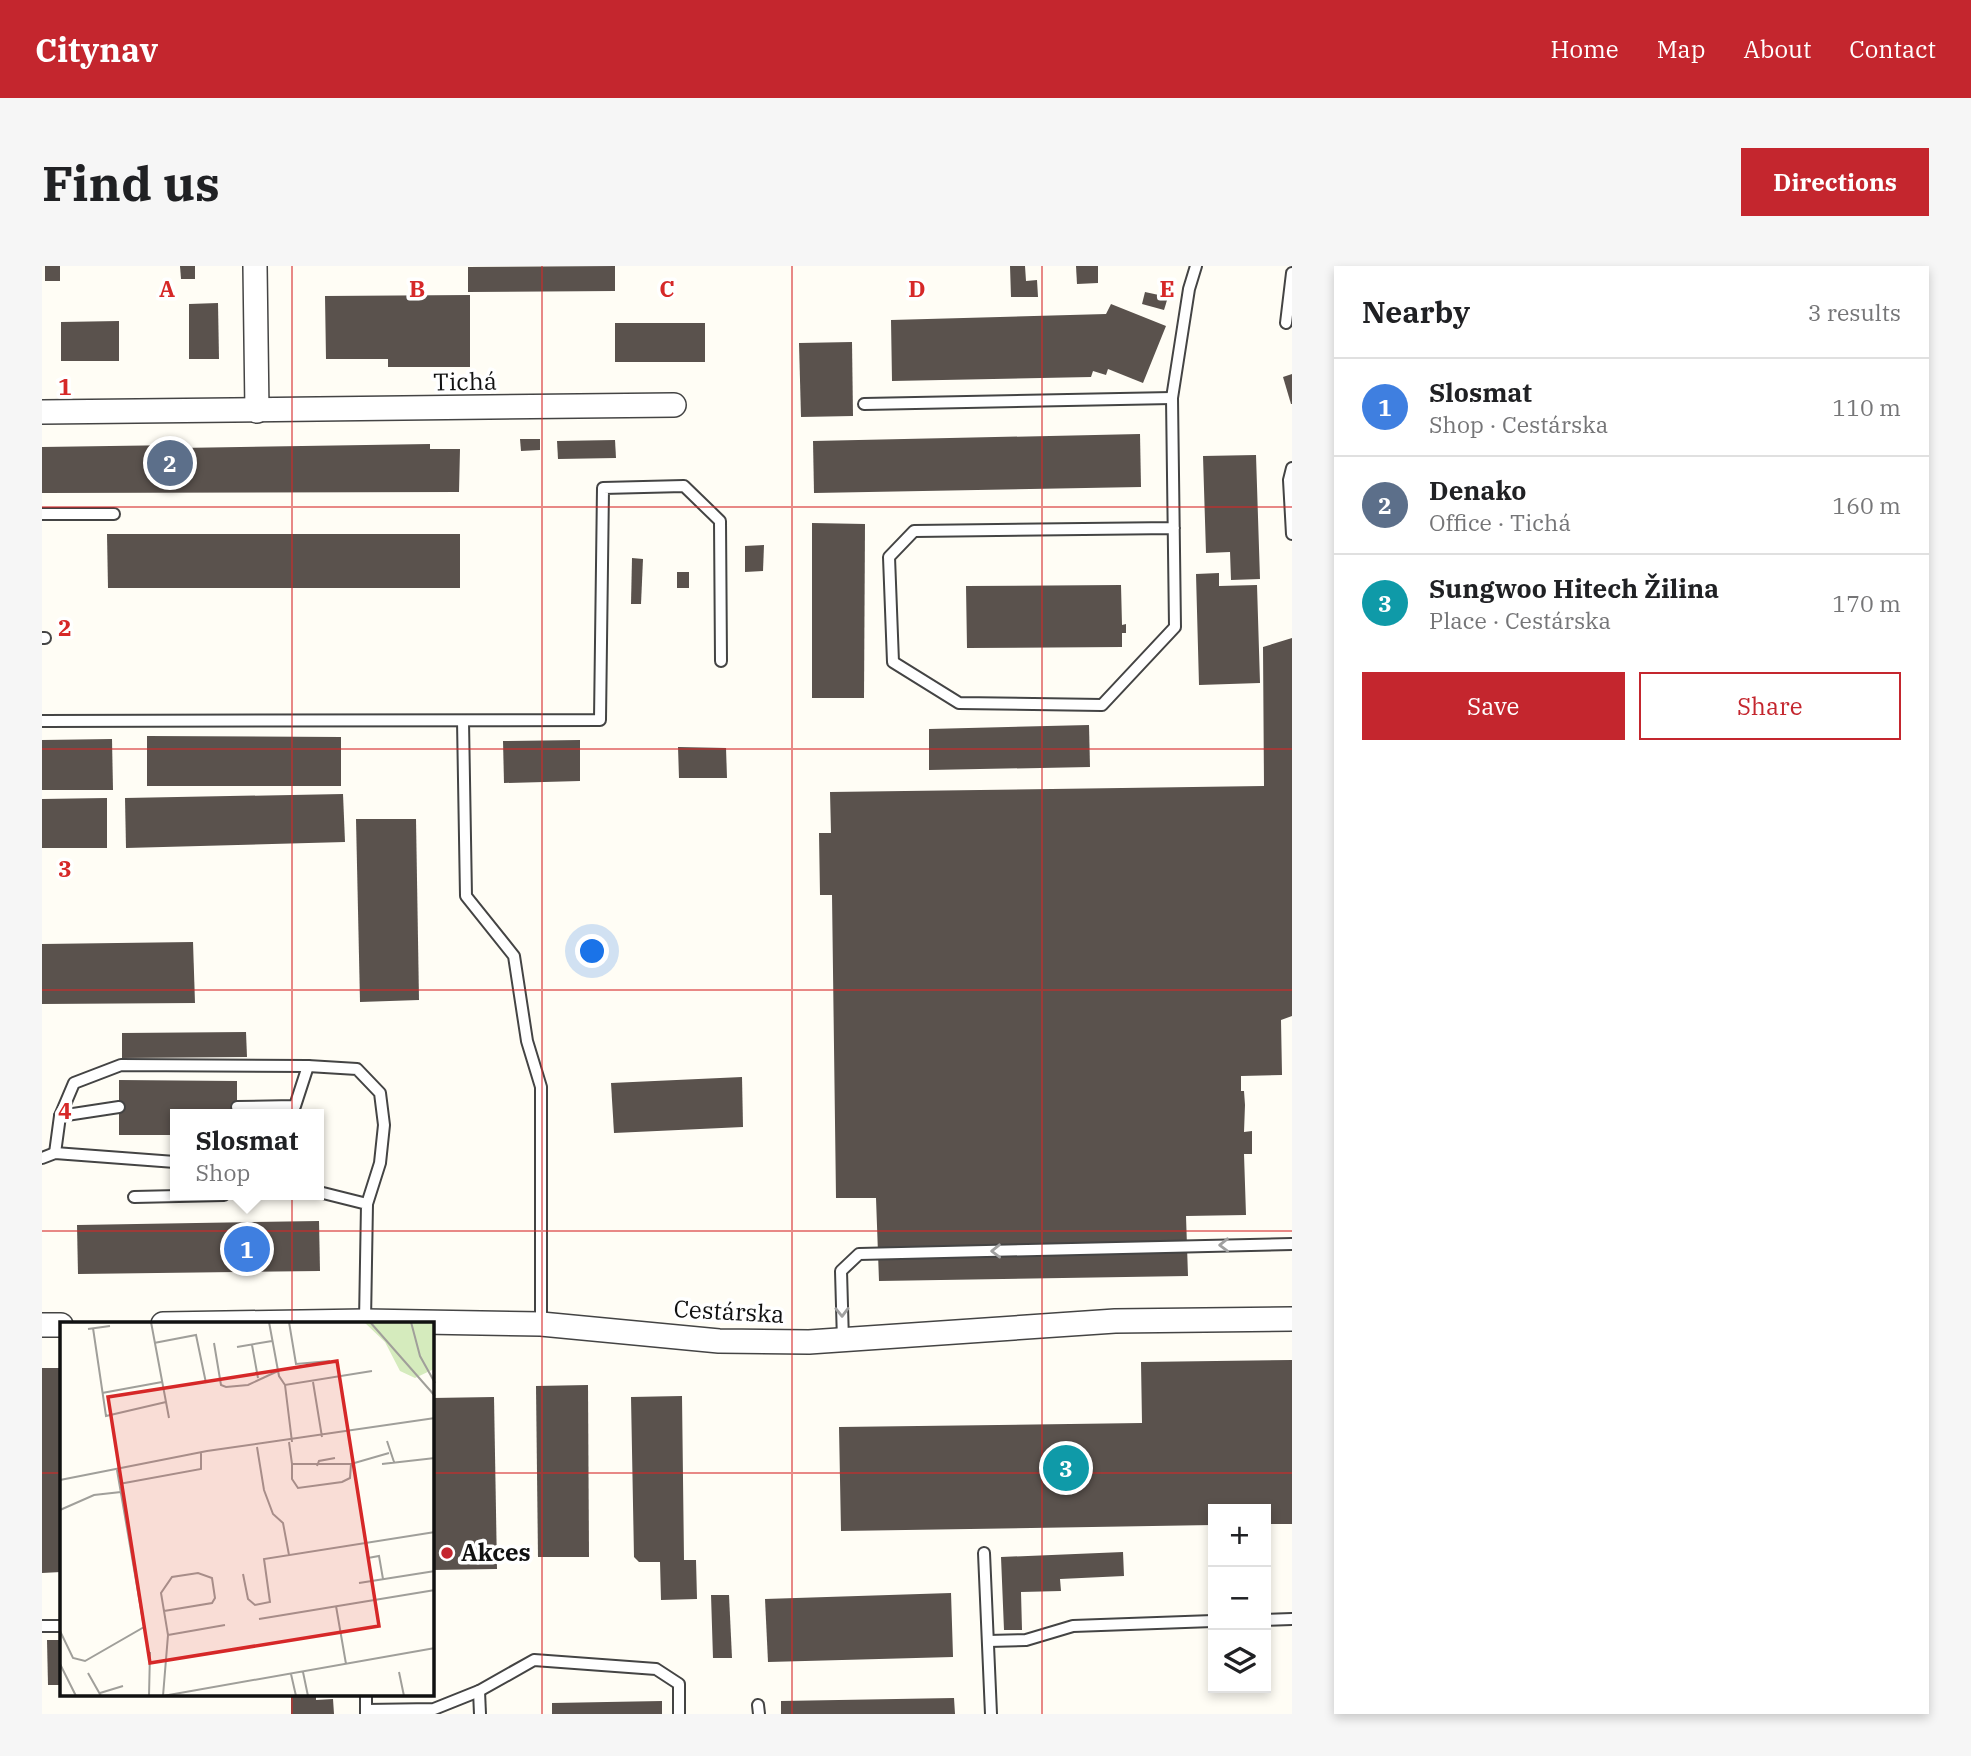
<!DOCTYPE html>
<html lang="en">
<head>
<meta charset="utf-8">
<style>
	:root { --surface:#fff; --page:#f6f6f6; --text:#202124; --muted:#757577; --line:#e0e0e0; --accent:#c4262e }
	body { margin:0; font-family:"IBM Plex Serif",serif; background:var(--page); color:var(--text) }
	.controls { position:absolute; right:21px; bottom:21px; display:grid; overflow:hidden; border-radius:0px; box-shadow:0 4px 10px #0003 }
	.controls button { width:63px; height:63px; display:grid; place-items:center; padding:0; border:0; border-bottom:2px solid var(--line); background:var(--surface); color:var(--text); font:35px sans-serif }
	.you { position:absolute; left:551px; top:686px; width:24px; height:24px; margin:-18px; border:5px solid #fff; border-radius:50%; background:#1a73e8; box-shadow:0 0 0 10px #1a73e833 }
	.badge { display:grid; place-items:center; width:46px; height:46px; border-radius:50%; background:var(--accent); color:#fff; font-size:23px; font-weight:700 }
	.pin { position:absolute; translate:-50% -50%; border:4px solid #fff; box-shadow:0 2px 7px #0006 }
	.popup { position:absolute; left:128px; top:843px; width:154px; height:91px; box-sizing:border-box; display:grid; place-content:center; border-radius:0px; background:var(--surface); filter:drop-shadow(0 2px 5px #0005); font-size:23px; white-space:nowrap; color:var(--muted) }
	.popup b { font-size:26px; color:var(--text) }
	.popup::after { content:''; position:absolute; left:50%; top:100%; margin-left:-14px; border:14px solid transparent; border-top-color:var(--surface) }
	.list { margin:0; padding:0; list-style:none }
	h2 { display:flex; justify-content:space-between; align-items:center; height:91px; margin:0; padding:0 28px; font-size:30px }
	h2 small { font-size:23px; font-weight:400; color:var(--muted) }
	.list li { display:grid; grid-template-columns:46px 1fr auto; gap:21px; align-items:center; box-sizing:border-box; height:98px; padding:0 28px; border-top:2px solid var(--line) }
	.list b { display:block; font-size:26px; white-space:nowrap }
	.list p { margin:0; font-size:23px; white-space:nowrap; color:var(--muted) }
	.list em { font-size:23px; font-style:normal; color:var(--muted) }
	.actions { display:flex; gap:14px; padding:21px 28px }
	.actions a { flex:1; padding:16px 0; border:2px solid var(--accent); border-radius:0px; text-align:center; font-size:24px; color:var(--accent) }
	.actions .main { background:var(--accent); color:#fff }
	.icon { flex:none; width:38px; height:38px; fill:none; stroke:currentColor; stroke-width:2; stroke-linecap:round; stroke-linejoin:round }
	.map { position:relative; flex:none; width:1250px; height:1448px; overflow:hidden; border-radius:0px }
	header { display:flex; align-items:center; gap:42px; box-sizing:border-box; height:98px; padding:0 35px; background:var(--accent); color:#fff }
	header strong { font-size:33px }
	nav { display:flex; gap:38px; margin-inline-start:auto; font-size:24px }
	.intro { display:flex; align-items:center; justify-content:space-between; box-sizing:border-box; height:168px; padding:0 42px }
	h1 { margin:0; font-size:49px }
	.button { padding:18px 32px; border-radius:0px; background:var(--accent); color:#fff; font-size:24px; font-weight:700 }
	main { display:flex; gap:42px; padding:0 42px }
	aside { flex:1; background:var(--surface); border-radius:0px; box-shadow:0 4px 10px #0003 }
	.map>svg:first-child { display:block }
</style>
</head>
<body>
<header>
<strong>Citynav</strong>
<nav><a>Home</a><a>Map</a><a>About</a><a>Contact</a></nav>
</header>
<div class="intro"><h1>Find us</h1><a class="button">Directions</a></div>
<main>
<div class="map">
<svg width="1250" height="1448" viewBox="0 0 1250 1448">
	<rect width="100%" height="100%" fill="#fffdf5"/>
	<g fill="#5a524d">
		<rect x="3" y="0" width="15" height="15"/>
		<path d="M138 0H153V13H139Z"/>
		<path d="M573 0V25L426 26V1Z"/>
		<path d="M968 0H983L984 15 995 14 996 31H969Z"/>
		<path d="M1034 0H1056V17L1035 18Z"/>
		<path d="M1103 26 1126 31 1122 44 1100 38Z"/>
		<path d="M428 29V101H346V93H284L283 30Z"/>
		<path d="M176 37 177 93H147V38Z"/>
		<path d="M1069 38 1124 60 1101 117 1066 103 1064 109 1051 105 1049 111 850 115 849 54 1064 48Z"/>
		<path d="M77 55V95H19V56Z"/>
		<rect x="573" y="57" width="90" height="39"/>
		<path d="M810 76 811 150 759 151 757 77Z"/>
		<path d="M1250 108V138H1249L1241 111Z"/>
		<path d="M1098 168 1099 221 772 227 771 175Z"/>
		<path d="M478 173H498V184L479 185Z"/>
		<path d="M573 174 574 192 516 193 515 175Z"/>
		<path d="M388 178V183H418L417 226 0 227V181L137 179V182Z"/>
		<path d="M1214 189 1218 313 1189 314 1188 286 1164 287 1161 190Z"/>
		<path d="M770 257 823 258 822 432H770Z"/>
		<path d="M65 268H418V322H66Z"/>
		<path d="M722 279 721 305 703 306V280Z"/>
		<path d="M590 292 601 293 599 338H589Z"/>
		<rect x="635" y="306" width="12" height="16"/>
		<path d="M1177 307V320L1215 319 1218 417 1157 419 1154 308Z"/>
		<path d="M1079 319 1080 359 1084 358V367H1080V381L925 382 924 320Z"/>
		<path d="M1250 372V750L1239 754 1240 809 1199 810V825H1202L1203 839 1202 866 1210 865V888H1202L1204 949 1144 950 1146 1010 837 1015 834 932H794L790 629H778L777 567H789L788 526 1222 520 1221 381Z"/>
		<path d="M1047 459 1048 501 887 504V463Z"/>
		<path d="M105 470 299 471V520H105Z"/>
		<path d="M70 473 71 524H0V474Z"/>
		<path d="M538 474V515L462 517 461 475Z"/>
		<path d="M636 481 684 482 685 512H637Z"/>
		<path d="M301 528 303 576 84 582 83 532Z"/>
		<path d="M65 532V582H0V533Z"/>
		<path d="M314 553H374L377 734 318 736Z"/>
		<path d="M151 676 153 737 0 738V678Z"/>
		<path d="M204 766 205 791 80 792V767Z"/>
		<path d="M700 811 701 861 572 867 569 817Z"/>
		<path d="M77 814 195 815V848H133V869H77Z"/>
		<path d="M277 955 278 1005 36 1008 35 959Z"/>
		<path d="M1250 1094V1258H1224V1243H1171V1259L799 1265 797 1161 1100 1157 1099 1096Z"/>
		<path d="M0 1102H19V1306L0 1307Z"/>
		<path d="M546 1119 547 1291H496L494 1120Z"/>
		<path d="M640 1130 642 1294H654L655 1333 619 1334 618 1296H597L592 1291 589 1131Z"/>
		<path d="M452 1131 455 1303 390 1304V1132Z"/>
		<path d="M1081 1286 1082 1310 1018 1313 1019 1325 979 1326 980 1364H962L959 1291Z"/>
		<path d="M909 1327 911 1391 726 1396 723 1333Z"/>
		<path d="M669 1329H687L690 1392H671Z"/>
		<path d="M5 1374H19V1419H6Z"/>
		<path d="M249 1429H274V1434L291 1433 292 1448H249Z"/>
		<path d="M912 1432 913 1448H739V1435Z"/>
		<path d="M620 1435V1448H510V1437Z"/>
	</g>
	<g fill="none" stroke-linecap="round" stroke-linejoin="round">
		<g stroke="#444" stroke-width="14">
			<g id="lane">
				<path d="M1244 57 1250 7"/>
				<path d="M822 138 1130 132"/>
				<path d="M1250 202 1247 214 1250 268"/>
				<path d="M0 248H72"/>
				<path d="M1132 262 872 265 847 291 851 396 917 437 1060 439 1133 361 1130 132 1147 23 1154 0"/>
				<path d="M0 372H3"/>
				<path d="M0 455 558 454 561 222 642 220 678 255 679 395"/>
				<path d="M421 455 424 630 472 690 485 775 499 821V1058"/>
				<path d="M195 841 253 840 266 800"/>
				<path d="M18 850 77 841"/>
				<path d="M13 887 18 850 32 817 79 799 266 800 315 803 338 827 342 859 338 897 325 938"/>
				<path d="M0 892 13 887 133 896"/>
				<path d="M277 926 325 938 323 1055"/>
				<path d="M92 931 182 929"/>
				<path d="M801 1075 799 1005 817 988 1250 978"/>
				<path d="M942 1287 949 1448"/>
				<path d="M1224 1354 1250 1353"/>
				<path d="M0 1360H19"/>
				<path d="M946 1375 984 1374 1031 1360 1171 1355"/>
				<path d="M437 1425 438 1448"/>
				<path d="M324 1429V1448"/>
				<path d="M716 1439 717 1448"/>
				<path d="M324 1444 392 1443 437 1425 492 1394 614 1403 637 1418V1448"/>
			</g>
		</g>
		<g stroke="#444" stroke-width="26">
			<g id="street">
				<path d="M213 0 215 145"/>
				<path d="M0 146 632 139"/>
				<path d="M121 1058 323 1055 499 1058 677 1075 767 1076 1073 1055 1250 1053"/>
				<path d="M0 1059H19"/>
			</g>
		</g>
		<use href="#lane" stroke="#fff" stroke-width="10"/>
		<use href="#street" stroke="#fff" stroke-width="23"/>
	</g>
	<defs><path id="oneway-chevron" d="M-2-3.5L2.5 0L-2 3.5" fill="none" stroke-width="1.6" stroke-linecap="round" stroke-linejoin="round" transform="scale(1.75)"/></defs>
	<g stroke="#a0a0a0">
		<use href="#oneway-chevron" transform="translate(1182 979) rotate(179)"/>
		<use href="#oneway-chevron" transform="translate(954 985) rotate(179)"/>
		<use href="#oneway-chevron" transform="translate(800 1046) rotate(89)"/>
	</g>
	<path fill="none" stroke="#d62828" stroke-width="2" stroke-opacity="0.55" d="M250 0V1058M500 0V1448M750 0V1448M1000 0V1448M0 241H1250M0 483H1250M0 724H1250M0 965H1250M0 1207H19M390 1207H1250M250 1429V1448"/>
	<circle fill="#c4262e" stroke="#fff" stroke-width="2.5" cx="405" cy="1287" r="7"/>
	<g text-anchor="middle" stroke-width="7" stroke-linejoin="round" paint-order="stroke">
		<g font-size="24" fill="#111" stroke="#fff">
			<text transform="translate(423 116) rotate(-1)" y="8">Tichá</text>
			<text transform="translate(687 1046) rotate(3)" y="8">Cestárska</text>
		</g>
		<g font-size="24" font-weight="bold" fill="#111" stroke="#fff" text-anchor="start">
			<text x="419" y="1295">Akces</text>
		</g>
	</g>
	<g transform="translate(18 1056)">
		<rect width="374" height="374" fill="#fffdf5"/>
		<path d="M304 0H374V47L355 56 340 49 325 20Z" fill="#d5ebbd"/>
		<path fill="none" stroke="#a09f9a" stroke-width="2" d="M91 0 109 96M209 0 219 54 225 63 312 49M229 0 236 42 270 39M310 0 375 74M351 0 360 34 375 61M33 6 46 94 106 80M28 7 50 4M94 21 136 13 146 61M154 21 161 63 166 65 188 63 218 49M192 23 198 56M177 25 212 19M253 60 262 115M225 63 232 120M42 71 102 60M327 119 334 140M229 120 232 142H291L329 131M197 125 204 168 213 192 223 201 229 233M232 142V157L238 166 282 160 290 156 291 142M322 142 375 136M257 144 259 139 275 136M0 158 147 129 375 96M59 162 141 147V131M0 188 34 173 61 170M308 236 319 234 323 257M183 252 188 277 195 283 210 280 204 237 375 210M299 261 375 249M276 284 286 342M199 297 375 268M0 309 13 336 25 339 84 305 57 148M108 313 165 303M0 342 16 374M243 350 248 374M339 350 344 374M28 351 41 374M231 352 236 374M40 371 63 364M89 374 90 330M103 374 375 326M103 374 108 313 101 271 112 255 138 251 152 256 155 276 152 281 104 289"/>
		<path fill="#d62828" fill-opacity="0.15" stroke="#d62828" stroke-width="3.5" d="M277 39 319 304 90 341 48 75Z"/>
		<rect width="374" height="374" fill="none" stroke="#111" stroke-width="3.5"/>
	</g>
	<g font-size="23" text-anchor="middle" font-weight="bold" fill="#d62828" stroke="#fff" stroke-width="7" stroke-linejoin="round" paint-order="stroke">
		<text x="125" y="31">A</text>
		<text x="375" y="31">B</text>
		<text x="625" y="31">C</text>
		<text x="875" y="31">D</text>
		<text x="1125" y="31">E</text>
		<text x="23" y="129">1</text>
		<text x="23" y="370">2</text>
		<text x="23" y="611">3</text>
		<text x="23" y="853">4</text>
	</g>
</svg>
<div class="controls">
<button>+</button>
<button>−</button>
<button><svg class="icon" aria-label="layers" viewBox="0 0 24 24"><path d="M12 4l9 5-9 5-9-5zM3 14l9 5 9-5"/></svg></button>
</div>
<div class="you"></div>
<div class="pin badge" style="left:205px;top:983px;background:#3f7fe0">1</div>
<div class="popup"><b>Slosmat</b>Shop</div>
<div class="pin badge" style="left:128px;top:197px;background:#5c6f8a">2</div>
<div class="pin badge" style="left:1024px;top:1202px;background:#0f9aa8">3</div>
</div>
<aside>
<h2>Nearby<small>3 results</small></h2>
<ul class="list">
<li><span class="badge" style="background:#3f7fe0">1</span><div><b>Slosmat</b><p>Shop · Cestárska</p></div><em>110 m</em></li>
<li><span class="badge" style="background:#5c6f8a">2</span><div><b>Denako</b><p>Office · Tichá</p></div><em>160 m</em></li>
<li><span class="badge" style="background:#0f9aa8">3</span><div><b>Sungwoo Hitech Žilina</b><p>Place · Cestárska</p></div><em>170 m</em></li>
</ul>
<div class="actions"><a class="main">Save</a><a>Share</a></div>
</aside>
</main>
</body>
</html>
